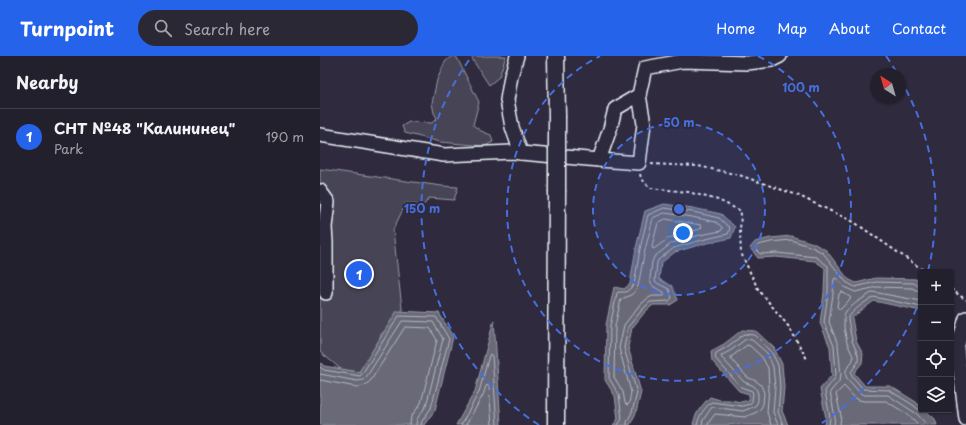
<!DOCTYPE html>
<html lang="en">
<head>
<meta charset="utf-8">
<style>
	:root { --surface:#23202e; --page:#2b2836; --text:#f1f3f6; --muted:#a3a3aa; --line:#403e4a; --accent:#2563eb }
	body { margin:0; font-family:"Playpen Sans",sans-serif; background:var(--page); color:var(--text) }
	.controls { position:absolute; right:12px; bottom:12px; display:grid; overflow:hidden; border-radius:4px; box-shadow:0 1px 3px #0004 }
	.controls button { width:36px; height:36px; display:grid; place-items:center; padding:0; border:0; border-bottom:1px solid var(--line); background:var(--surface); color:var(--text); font:20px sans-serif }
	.compass { position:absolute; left:550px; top:12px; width:36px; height:36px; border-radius:50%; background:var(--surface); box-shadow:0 1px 3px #0004; rotate:323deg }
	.you { position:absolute; left:363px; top:177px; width:14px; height:14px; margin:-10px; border:3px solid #fff; border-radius:50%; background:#1a73e8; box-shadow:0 0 0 6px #1a73e833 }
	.badge { display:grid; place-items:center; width:26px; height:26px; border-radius:50%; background:var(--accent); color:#fff; font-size:13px; font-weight:700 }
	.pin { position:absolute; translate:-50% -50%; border:2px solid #fff; box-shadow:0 1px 4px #0006 }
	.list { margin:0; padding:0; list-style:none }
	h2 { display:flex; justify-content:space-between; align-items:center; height:52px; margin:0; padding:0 16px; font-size:17px }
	h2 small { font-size:13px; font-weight:400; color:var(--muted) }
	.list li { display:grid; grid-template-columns:26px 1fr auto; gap:12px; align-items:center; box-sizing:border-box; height:56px; padding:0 16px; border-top:1px solid var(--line) }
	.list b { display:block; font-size:15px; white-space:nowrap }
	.list p { margin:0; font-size:13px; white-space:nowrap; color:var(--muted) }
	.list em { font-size:13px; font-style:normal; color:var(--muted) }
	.icon { flex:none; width:22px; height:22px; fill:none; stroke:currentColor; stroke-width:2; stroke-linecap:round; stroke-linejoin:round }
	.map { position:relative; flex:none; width:646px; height:369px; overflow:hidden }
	header { display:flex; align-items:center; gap:24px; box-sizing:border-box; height:56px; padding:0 20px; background:var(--accent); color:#fff }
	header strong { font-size:19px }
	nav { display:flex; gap:22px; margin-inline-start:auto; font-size:14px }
	.search { width:280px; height:36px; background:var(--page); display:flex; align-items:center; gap:10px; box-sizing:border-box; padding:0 14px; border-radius:22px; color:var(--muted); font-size:15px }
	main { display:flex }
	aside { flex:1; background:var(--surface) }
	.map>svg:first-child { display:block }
</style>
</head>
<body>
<header>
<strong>Turnpoint</strong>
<div class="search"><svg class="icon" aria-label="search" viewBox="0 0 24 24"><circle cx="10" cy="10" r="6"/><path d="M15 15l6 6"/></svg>Search here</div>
<nav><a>Home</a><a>Map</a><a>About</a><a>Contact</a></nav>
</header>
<main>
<aside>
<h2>Nearby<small></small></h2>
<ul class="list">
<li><span class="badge">1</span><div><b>СНТ №48 &quot;Калининец&quot;</b><p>Park</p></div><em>190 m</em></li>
</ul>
</aside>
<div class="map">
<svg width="646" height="369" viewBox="0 0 646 369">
	<rect width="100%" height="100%" fill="#2f2a3d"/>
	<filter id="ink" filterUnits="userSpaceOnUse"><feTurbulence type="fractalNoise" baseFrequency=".025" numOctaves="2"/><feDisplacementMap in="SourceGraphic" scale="8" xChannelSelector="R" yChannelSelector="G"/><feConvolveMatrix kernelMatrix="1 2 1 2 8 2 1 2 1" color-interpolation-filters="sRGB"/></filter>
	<g filter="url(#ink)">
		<g fill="#464455" stroke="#979aa6">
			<path d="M132 0H136L159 46 153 69 161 75 171 79 173 86 165 90 120 86 85 77 82 70 89 66 112 67 117 62 114 57 112 47 117 24 125 6Z"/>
			<path d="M151 0H186L179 21 169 29 154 6Z"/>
			<path d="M0 113 122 130 138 131 134 144 109 142 103 150 86 147 73 174 83 261 61 278 58 292 39 316 22 314 0 296Z"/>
		</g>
		<g fill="#696978" stroke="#9c9fab">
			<path d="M344 148 373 152 401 158 415 171 411 182 383 188 355 196 341 207 339 223 352 230 358 244 350 249H333L325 256 312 272 308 291 321 336 316 357 310 369H293L298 363 295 340 285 324 286 269 294 231 304 233 310 228 316 192 325 155Z"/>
			<path d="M471 180 493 187 506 194 528 223 536 227 556 222 596 223 601 228V255L554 245 543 253 532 262 536 285 543 298 542 307 534 317 545 330H570L596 346 601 351V354H605L615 363 617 369H505L506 362 500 333 512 319 510 291 500 267 504 237 505 212 495 205 456 201 438 202 430 192 435 186 450 182Z"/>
			<path d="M77 255 119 257 133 281 115 354 104 369H0V306L4 310 39 316Z"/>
			<path d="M174 264 181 369H136L155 335Z"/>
			<path d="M422 274 436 275 454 292 462 308 464 331 462 355 468 369H373C375 357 382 349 390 341L400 344H410L421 346 429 344V338L419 335 392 305 391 295 404 288Z"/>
		</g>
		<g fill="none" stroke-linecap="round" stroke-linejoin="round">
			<g stroke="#b5bbc5" stroke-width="1">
				<path d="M345 157 372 161 396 166 402 171V173L401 175 380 179 352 187 334 201 332 206 330 222V226L334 231 344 236 345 238 344 240H333L328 242 318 251 304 269 299 292 311 336 309 348 307 349 305 347 303 336 294 321 295 270 301 243C309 240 314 239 318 230L325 194 333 162Z"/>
				<path d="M346 163 381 169 382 171 380 173 349 182 335 192 333 193 332 190 338 167Z"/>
				<path d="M522 236 530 241 531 242 521 253H519L517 251 519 238 520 237Z"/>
				<path d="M601 245 553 236 537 246 526 255 524 259V271L527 287 533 300V304L526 314V321L540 337 544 339H568L597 358 607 369"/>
				<path d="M601 251 554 241C546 245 531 255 528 263L532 285 538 299V306L531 316 532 320 543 333 569 334 593 349 598 353 601 354"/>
				<path d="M0 311 4 314 40 320 42 318 79 260 116 261 129 283 111 352 102 365 101 369"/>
				<path d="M0 318 37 325 43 324 47 320 82 265 113 266 123 283 106 350 97 363 96 369"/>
				<path d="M0 324 36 331C42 331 47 329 51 324L85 271 110 272 117 284 101 347 91 361 90 369"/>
				<path d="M141 369 159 336 169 300 170 298 172 300 177 369"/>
				<path d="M146 369 163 339 166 330 167 329 169 331 172 369"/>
				<path d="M298 369 302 363 299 339 289 322 290 270 297 237 299 236H306L314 229 320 193 328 159 344 152 373 156 399 162 410 172 408 178 382 184 354 192 338 204 337 207 335 225 337 227 349 233 352 242 349 245 330 246 322 254 308 271 304 292 317 337 312 356 307 366V369"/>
				<path d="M377 369C379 359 384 353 391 346L422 350 430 348 432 345 433 338 432 335 421 331 395 302 396 297 407 291 424 278 435 279 451 295 458 309 460 331 458 356 463 369"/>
				<path d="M382 369 383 364 392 351 423 355 433 351 436 349 438 345V338L436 332 432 329 424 326 401 301 402 299 410 295 426 283 432 284 447 297 453 311 455 331 453 356 458 369"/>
				<path d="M388 369 389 366 395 358 425 361 437 356 441 352 443 348 444 337 441 329 436 325 427 321 411 303V301L427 289 430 290 442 301 448 312 449 331 447 356 451 369"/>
				<path d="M509 369 510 362 505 335 515 322 516 318 514 290 504 266 508 237V210L496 201 457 197 440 198 436 194V191L438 189 451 186 471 184 492 191 503 197 526 226 535 231 556 226 594 227 598 230H601"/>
				<path d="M514 369 515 361 510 336 520 324 521 319 518 289 509 266 513 238 514 223 516 222 524 231 535 236 557 231 592 232 596 234 601 235"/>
				<path d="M520 369 521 360 516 338 524 330 534 341 539 344 544 345H566L587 358 593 363 599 369"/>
			</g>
			<g stroke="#e8f1f8" stroke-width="16">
				<g id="minor">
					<path d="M197 0 191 20 187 44 192 71 201 97 279 104 290 73 295 53 319 39 325 12 363 5 427 7 452 4 460 0"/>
					<path d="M0 79 124 99 192 96 201 97"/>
					<path d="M279 104 319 107 324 68 319 39"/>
					<path d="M0 135 8 146 5 171 6 187V237"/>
					<path d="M646 262 637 292 646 363"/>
				</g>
			</g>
			<g stroke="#e8f1f8" stroke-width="19">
				<g id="major">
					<path d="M236 0 237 60"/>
					<path d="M236 369 237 136"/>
				</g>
			</g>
			<g stroke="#e8f1f8" stroke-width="2" stroke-dasharray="3 3" stroke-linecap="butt">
				<path d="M331 108 378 110 419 119 477 139 534 166 606 216"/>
				<path d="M320 118 321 122 330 132 368 136 398 144 421 155 420 177 421 197 438 233 469 271 487 303"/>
				<path d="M631 233 646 244"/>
			</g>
			<use href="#minor" stroke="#2f2a3d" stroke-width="13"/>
			<use href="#major" stroke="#2f2a3d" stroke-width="16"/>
			<g stroke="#e8f1f8" stroke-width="19" stroke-linecap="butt">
				<path id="major-bridge" d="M237 136V60"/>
			</g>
			<use href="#major-bridge" stroke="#2f2a3d" stroke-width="16"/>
		</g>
	</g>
	<circle cx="359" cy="153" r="86" fill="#466fde" fill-opacity=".12"/>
	<g fill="none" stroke="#466fde" stroke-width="2" stroke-dasharray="7 5">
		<circle cx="359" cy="153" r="86"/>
		<path d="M438 0A172 172 0 1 1 280 0"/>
		<path d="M601 241A257 257 0 0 1 499 369M219 369A257 257 0 0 1 152 0M566 0A257 257 0 0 1 577 17M580 23A257 257 0 0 1 608 215"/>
	</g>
	<circle cx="359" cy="153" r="6" fill="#466fde" stroke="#2f2a3d" stroke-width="2"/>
	<g font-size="12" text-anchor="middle" font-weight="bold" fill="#466fde" stroke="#2f2a3d" stroke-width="4" stroke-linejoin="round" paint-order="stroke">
		<text x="481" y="36">100 m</text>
		<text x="359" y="71">50 m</text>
		<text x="102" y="157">150 m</text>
	</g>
</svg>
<div class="controls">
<button>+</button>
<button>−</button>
<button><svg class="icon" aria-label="locate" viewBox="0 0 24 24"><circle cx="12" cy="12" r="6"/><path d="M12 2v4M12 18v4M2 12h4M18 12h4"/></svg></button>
<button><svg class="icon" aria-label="layers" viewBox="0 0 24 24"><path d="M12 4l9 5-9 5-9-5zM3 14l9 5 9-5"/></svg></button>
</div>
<svg class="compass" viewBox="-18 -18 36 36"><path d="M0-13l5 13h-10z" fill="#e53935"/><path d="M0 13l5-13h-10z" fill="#a3a3aa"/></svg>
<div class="you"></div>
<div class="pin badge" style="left:39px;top:218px">1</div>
</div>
</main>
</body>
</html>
